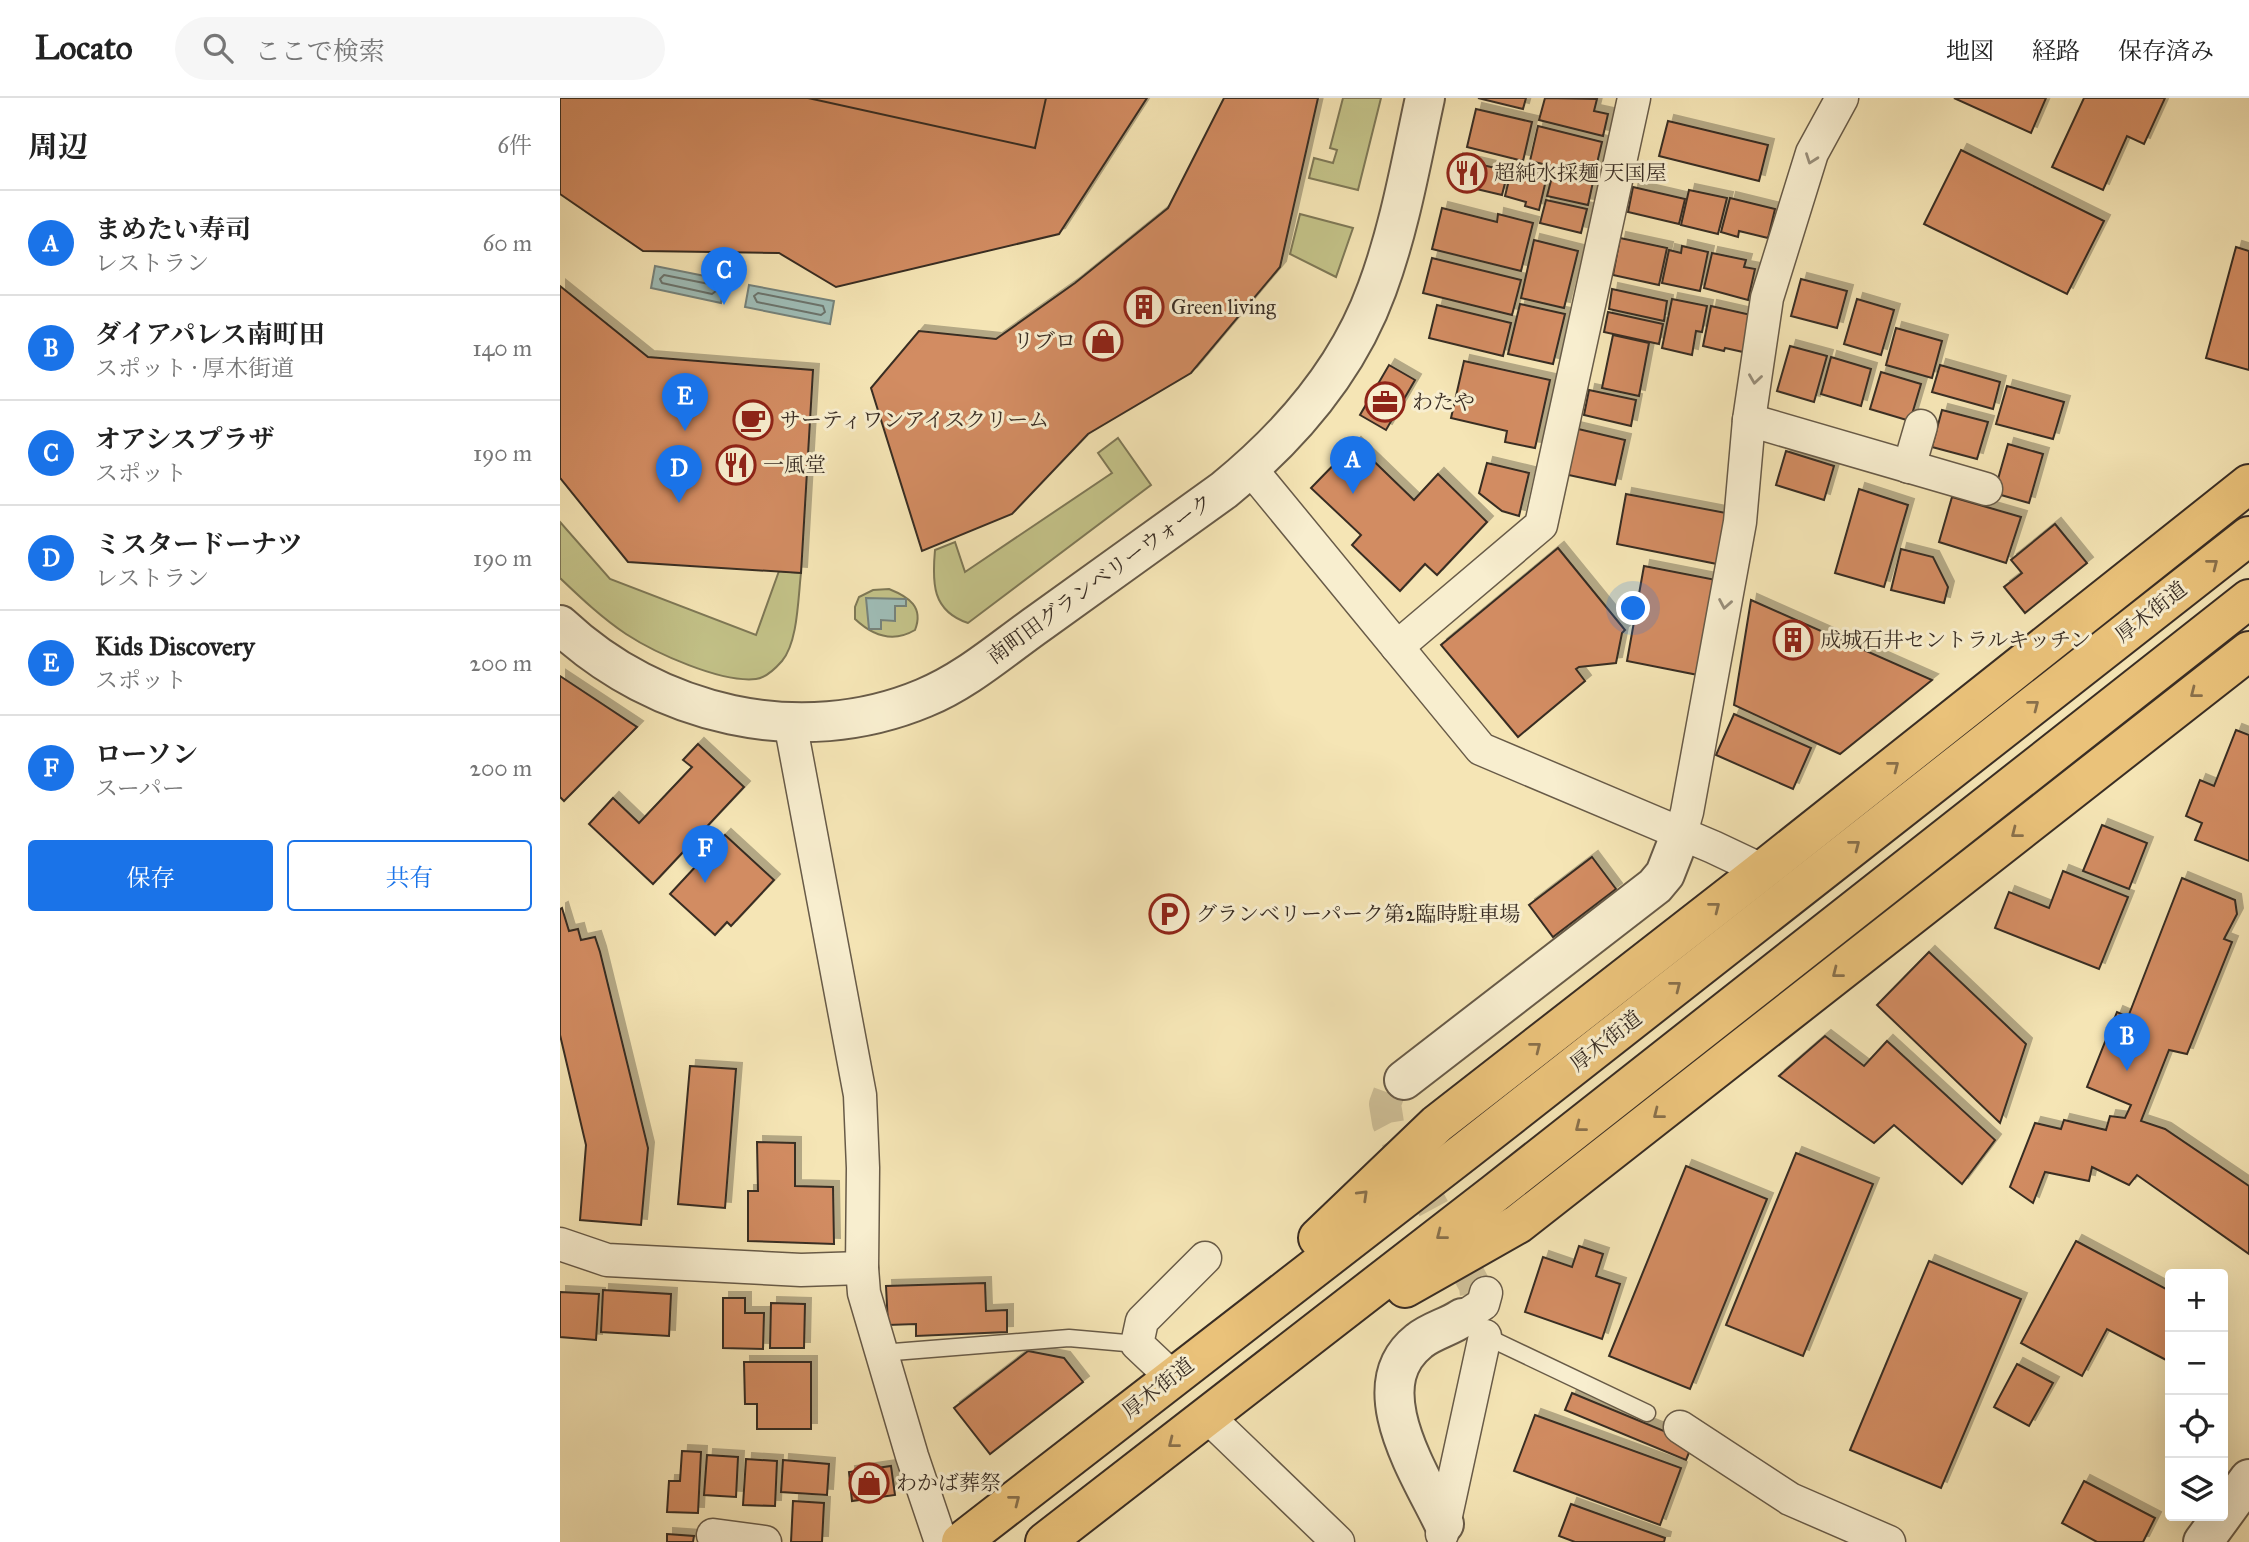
<!DOCTYPE html>
<html lang="ja">
<head>
<meta charset="utf-8">
<style>
	:root { --surface:#fff; --page:#f6f6f6; --text:#222; --muted:#767676; --line:#e0e0e0; --accent:#1a73e8 }
	body { margin:0; font-family:"IM FELL Great Primer","Noto Serif JP",serif; background:var(--page); color:var(--text) }
	.controls { position:absolute; right:21px; bottom:21px; display:grid; overflow:hidden; border-radius:7px; box-shadow:0 7px 28px #0002 }
	.controls button { width:63px; height:63px; display:grid; place-items:center; padding:0; border:0; border-bottom:2px solid var(--line); background:var(--surface); color:var(--text); font:35px sans-serif }
	.you { position:absolute; left:1074px; top:511px; width:24px; height:24px; margin:-18px; border:5px solid #fff; border-radius:50%; background:#1a73e8; box-shadow:0 0 0 10px #1a73e833 }
	.badge { display:grid; place-items:center; width:46px; height:46px; border-radius:50%; background:var(--accent); color:#fff; font-size:23px; font-weight:700 }
	.pin { position:absolute; translate:-50% -58px; filter:drop-shadow(0 2px 4px #0008) }
	.pin::after { content:''; position:absolute; top:37px; width:24px; height:21px; background:inherit; clip-path:polygon(0 0,100% 0,50% 100%) }
	.list { margin:0; padding:0; list-style:none }
	h2 { display:flex; justify-content:space-between; align-items:center; height:91px; margin:0; padding:0 28px; font-size:30px }
	h2 small { font-size:23px; font-weight:400; color:var(--muted) }
	.list li { display:grid; grid-template-columns:46px 1fr auto; gap:21px; align-items:center; box-sizing:border-box; height:105px; padding:0 28px; border-top:2px solid var(--line) }
	.list b { display:block; font-size:26px; white-space:nowrap }
	.list p { margin:0; font-size:23px; white-space:nowrap; color:var(--muted) }
	.list em { font-size:23px; font-style:normal; color:var(--muted) }
	.actions { display:flex; gap:14px; padding:21px 28px }
	.actions a { flex:1; padding:16px 0; border:2px solid var(--accent); border-radius:7px; text-align:center; font-size:24px; color:var(--accent) }
	.actions .main { background:var(--accent); color:#fff }
	.icon { flex:none; width:38px; height:38px; fill:none; stroke:currentColor; stroke-width:2; stroke-linecap:round; stroke-linejoin:round }
	.map { position:relative; flex:none; width:1689px; height:1444px; overflow:hidden }
	header { display:flex; align-items:center; gap:42px; box-sizing:border-box; height:98px; padding:0 35px; background:var(--surface); border-bottom:2px solid var(--line) }
	header strong { font-size:33px }
	nav { display:flex; gap:38px; margin-inline-start:auto; font-size:24px }
	.search { width:490px; height:63px; background:var(--page); display:flex; align-items:center; gap:18px; box-sizing:border-box; padding:0 24px; border-radius:38px; color:var(--muted); font-size:26px }
	main { display:flex }
	aside { flex:1; background:var(--surface) }
	.map>svg:first-child { display:block }
</style>
</head>
<body>
<header>
<strong>Locato</strong>
<div class="search"><svg class="icon" aria-label="search" viewBox="0 0 24 24"><circle cx="10" cy="10" r="6"/><path d="M15 15l6 6"/></svg>ここで検索</div>
<nav><a>地図</a><a>経路</a><a>保存済み</a></nav>
</header>
<main>
<aside>
<h2>周辺<small>6件</small></h2>
<ul class="list">
<li><span class="badge">A</span><div><b>まめたい寿司</b><p>レストラン</p></div><em>60 m</em></li>
<li><span class="badge">B</span><div><b>ダイアパレス南町田</b><p>スポット · 厚木街道</p></div><em>140 m</em></li>
<li><span class="badge">C</span><div><b>オアシスプラザ</b><p>スポット</p></div><em>190 m</em></li>
<li><span class="badge">D</span><div><b>ミスタードーナツ</b><p>レストラン</p></div><em>190 m</em></li>
<li><span class="badge">E</span><div><b>Kids Discovery</b><p>スポット</p></div><em>200 m</em></li>
<li><span class="badge">F</span><div><b>ローソン</b><p>スーパー</p></div><em>200 m</em></li>
</ul>
<div class="actions"><a class="main">保存</a><a>共有</a></div>
</aside>
<div class="map">
<svg width="1689" height="1444" viewBox="0 0 1689 1444">
	<defs>
		<filter id="shadow"><feDropShadow dx="6" dy="-6" stdDeviation="0" flood-color="#0004"/></filter>
	</defs>
	<rect width="100%" height="100%" fill="#f5e5b5"/>
	<filter id="stains"><feTurbulence type="fractalNoise" baseFrequency=".00286" numOctaves="4"/><feColorMatrix values="0 0 0 0 .2 0 0 0 0 .09 0 0 0 0 .02 0 0 0 .5 -.17"/></filter>
	<radialGradient id="worn" r=".72"><stop offset=".6" stop-color="#630" stop-opacity="0"/><stop offset="1" stop-color="#630" stop-opacity=".3"/></radialGradient>
	<g fill="#c3c288" stroke="#7e7856" stroke-width="2">
		<path d="M783 0H821L798 92 749 80 754 60 773 65 777 52 770 50Z"/>
		<path d="M740 116 793 130 776 179 730 156Z"/>
		<path d="M558 340 591 387 408 525C372 513 372 485 375 452L395 444 405 474 552 375 538 355Z"/>
		<path d="M0 424 50 481 196 537 219 473 241 475C238 500 238 544 222 563 215 571 205 580 196 581 161 585 95 555 66 536 42 520 21 500 0 480Z"/>
		<path d="M329 491C349 499 364 509 355 532 333 545 313 538 295 521V509L299 499 313 492Z"/>
	</g>
	<g fill="#9fbdb7" stroke="#76837c" stroke-width="2">
		<path d="M95 168 165 182 161 205 91 190Z"/>
		<path d="M189 187 274 203 270 226 185 209Z"/>
		<path d="M306 500 346 501V508H335V523L321 522V531H309Z"/>
	</g>
	<g fill="none" stroke-linecap="round" stroke-linejoin="round">
		<g stroke="#6c756e" stroke-width="2">
			<path d="M104 177 154 187 156 193 152 196 102 185 100 181Z"/>
			<path d="M198 195 263 208 265 214 261 217 197 204 194 198Z"/>
		</g>
	</g>
	<g fill="#d28c62" stroke="#392d24" stroke-width="2" filter="url(#shadow)">
		<path d="M0 0H587L499 136 276 189 219 155 83 153 0 96Z"/>
		<path d="M248 0H486L475 50Z"/>
		<path d="M664 0H758L720 169 631 275 528 336 452 416 362 453 311 290 359 233 436 241 515 185 608 110Z"/>
		<path d="M918 0H966L963 11Z"/>
		<path d="M985 0 1037 1 1034 13 1048 16 1043 38 979 22Z"/>
		<path d="M1394 0H1486L1471 35Z"/>
		<path d="M1524 0H1605L1584 46 1567 38 1543 92 1492 69Z"/>
		<path d="M916 11 972 24 963 63 907 49Z"/>
		<path d="M1108 23 1208 47 1199 83 1099 58Z"/>
		<path d="M978 28 1042 44 1034 78 970 63Z"/>
		<path d="M1401 52 1544 123 1507 196 1364 126Z"/>
		<path d="M897 61 948 73 942 97 891 85Z"/>
		<path d="M951 74 986 82 979 112 965 108 966 104 945 98Z"/>
		<path d="M993 75 1033 84 1028 107 987 98Z"/>
		<path d="M1073 89 1125 101 1119 126 1068 114Z"/>
		<path d="M1129 92 1167 100 1158 136 1121 127Z"/>
		<path d="M1170 100 1215 111 1208 140 1179 133 1178 139 1161 134Z"/>
		<path d="M986 102 1027 111 1021 135 980 125Z"/>
		<path d="M882 110 937 124 938 116 973 125 961 173 872 151Z"/>
		<path d="M1060 140 1107 150 1099 187 1053 177Z"/>
		<path d="M974 142 1018 153 1004 210 961 200Z"/>
		<path d="M1122 148 1148 154 1140 193 1102 185 1109 152 1121 155Z"/>
		<path d="M1676 149 1689 153V272L1646 260Z"/>
		<path d="M1152 155 1186 162 1184 169 1195 171 1188 202 1144 190Z"/>
		<path d="M872 160 961 182 952 217 863 195Z"/>
		<path d="M1241 181 1287 193 1277 230 1231 218Z"/>
		<path d="M0 188 88 259 253 272 241 475 68 464 0 380Z"/>
		<path d="M1052 191 1107 203 1104 223 1049 211Z"/>
		<path d="M1112 201 1147 208 1142 234 1136 233 1132 257 1102 250Z"/>
		<path d="M1297 201 1334 212 1321 257 1284 246Z"/>
		<path d="M960 206 1005 216 993 266 948 256Z"/>
		<path d="M877 207 951 225 943 258 869 240Z"/>
		<path d="M1151 208 1191 217 1183 254 1165 250 1164 253 1143 248Z"/>
		<path d="M1048 214 1103 226 1099 246 1044 234Z"/>
		<path d="M1336 230 1382 243 1372 280 1326 267Z"/>
		<path d="M1053 237 1089 245 1079 298 1042 290Z"/>
		<path d="M1230 248 1267 258 1254 304 1217 293Z"/>
		<path d="M1271 259 1311 271 1301 308 1261 296Z"/>
		<path d="M904 263 990 282 975 350 945 344 947 333 891 320Z"/>
		<path d="M829 267 855 282 826 332 800 317Z"/>
		<path d="M1380 267 1440 284 1433 311 1372 294Z"/>
		<path d="M1321 274 1361 286 1350 323 1310 311Z"/>
		<path d="M1447 288 1504 304 1493 341 1436 326Z"/>
		<path d="M1029 292 1076 302 1071 328 1024 317Z"/>
		<path d="M1382 312 1428 324 1417 361 1372 349Z"/>
		<path d="M1014 330 1065 342 1055 387 1004 376Z"/>
		<path d="M795 345 854 402 878 376 927 424 877 477 865 466 840 493 792 447 801 437 751 390Z"/>
		<path d="M1448 346 1483 356 1469 405 1434 395Z"/>
		<path d="M1226 353 1274 368 1264 402 1216 387Z"/>
		<path d="M927 365 969 375 959 418 942 413 919 395Z"/>
		<path d="M1299 391 1348 407 1324 489 1275 475Z"/>
		<path d="M1066 396 1166 415 1157 466 1057 446Z"/>
		<path d="M1392 399 1461 419 1446 465 1379 444Z"/>
		<path d="M1495 426 1527 465 1465 515 1444 489 1462 475 1451 462Z"/>
		<path d="M998 450 1065 532 1062 535 1056 565 1019 569 1016 571 1025 583 958 639 881 547Z"/>
		<path d="M1341 451 1373 459 1388 489 1384 505 1331 492Z"/>
		<path d="M1084 468 1156 482 1138 577 1067 563Z"/>
		<path d="M1191 502 1372 582 1280 656 1174 607Z"/>
		<path d="M0 578 77 629 4 703 0 699Z"/>
		<path d="M1174 616 1251 650 1233 691 1156 657Z"/>
		<path d="M1676 632 1689 637V763L1635 742 1642 725 1626 718 1640 682 1654 688Z"/>
		<path d="M138 646 184 689 93 786 29 726 53 700 79 725 132 669 123 662Z"/>
		<path d="M1542 727 1587 745 1569 791 1523 773Z"/>
		<path d="M165 737 214 782 171 828 167 824 155 837 110 796Z"/>
		<path d="M1032 759 1056 791 993 839 969 807Z"/>
		<path d="M1503 773 1568 799 1539 871 1435 830 1449 794 1489 810Z"/>
		<path d="M1622 780 1675 802 1677 816 1664 841 1672 844 1627 956 1609 952 1581 1023 1605 1031 1689 1088V1156L1577 1077 1569 1087 1532 1069 1529 1083 1485 1074 1473 1105 1450 1089 1475 1025 1501 1031 1504 1022 1546 1032 1550 1018 1565 1020 1571 1007 1527 989 1557 914 1568 919Z"/>
		<path d="M2 810 9 833 18 831 21 842 35 839 40 854 88 1050 81 1127 20 1122 26 1047 0 937V811Z"/>
		<path d="M1369 854 1466 946 1440 1025 1317 907Z"/>
		<path d="M1265 938 1304 968 1327 943 1435 1042 1402 1086 1334 1027 1314 1045 1219 978Z"/>
		<path d="M130 968 176 971 165 1110 118 1106Z"/>
		<path d="M197 1044 235 1045V1088L273 1089 274 1146 188 1143V1093H198Z"/>
		<path d="M1236 1055 1313 1086 1243 1258 1166 1227Z"/>
		<path d="M1126 1068 1207 1101 1130 1291 1049 1258Z"/>
		<path d="M1516 1143 1610 1193V1264L1547 1231 1522 1278 1461 1245Z"/>
		<path d="M1019 1148 1043 1156 1036 1178 1060 1186 1042 1241 965 1214 983 1159 1012 1169Z"/>
		<path d="M1369 1163 1461 1201 1381 1390 1290 1352Z"/>
		<path d="M425 1185 426 1213 447 1212V1234L356 1238V1226L328 1227 326 1188Z"/>
		<path d="M43 1192 111 1196 109 1238 41 1234Z"/>
		<path d="M0 1194 39 1196 36 1242 0 1239Z"/>
		<path d="M163 1200H185V1215H204L203 1251 163 1250Z"/>
		<path d="M211 1205 245 1206 244 1250H210Z"/>
		<path d="M468 1253 504 1260 523 1284 430 1356 394 1310Z"/>
		<path d="M184 1264H251V1331H197V1306H185Z"/>
		<path d="M1457 1266 1493 1285 1469 1328 1434 1309Z"/>
		<path d="M1012 1295 1133 1345 1126 1362 1005 1312Z"/>
		<path d="M975 1317 1121 1370 1100 1427 954 1373Z"/>
		<path d="M122 1353 141 1354 138 1415 107 1414 109 1383H120Z"/>
		<path d="M147 1357 178 1359 176 1399 144 1397Z"/>
		<path d="M186 1361 217 1363 215 1408 183 1407Z"/>
		<path d="M223 1362 269 1366 267 1397 221 1394Z"/>
		<path d="M331 1368 335 1397 292 1403 289 1374Z"/>
		<path d="M1524 1383 1595 1420 1583 1444H1537L1502 1425Z"/>
		<path d="M233 1403 264 1405 262 1444H231Z"/>
		<path d="M1011 1406 1105 1440 1104 1444H1015L999 1438Z"/>
		<path d="M107 1436 134 1438 133 1444H107Z"/>
	</g>
	<g fill="none" stroke-linecap="round" stroke-linejoin="round">
		<path stroke="#cfc098" stroke-width="32" stroke-dasharray="32 16" stroke-linecap="butt" d="M829 995 825 1006 828 1025 915 1188 916 1198"/>
		<g stroke="#685b48" stroke-width="19">
			<g id="service">
				<path d="M925 1238 1087 1315"/>
				<path d="M321 1255 509 1240 577 1246"/>
			</g>
		</g>
		<g stroke="#685b48" stroke-width="35">
			<g id="minor">
				<path d="M1189 322 1426 391"/>
				<path d="M1349 369 1361 328"/>
				<path d="M690 370 921 651 1153 749 1189 766 1199 775"/>
				<path d="M837 549 981 427 1074 0"/>
				<path d="M230 624 300 997 303 1070 302 1170 304 1195 352 1358 381 1444"/>
				<path d="M1121 735 1127 714 1180 424 1189 322 1207 200 1252 55 1282 0"/>
				<path d="M0 1146 47 1162 241 1172 302 1170"/>
				<path d="M902 1220 923 1206 926 1195"/>
				<path d="M612 1279 577 1246 582 1223 645 1160"/>
				<path d="M647 1318 778 1444"/>
				<path d="M1120 1329 1230 1401 1329 1444"/>
				<path d="M882 1436 925 1238"/>
				<path d="M153 1437 205 1444"/>
			</g>
		</g>
		<g stroke="#685b48" stroke-width="42">
			<g id="tertiary">
				<path d="M0 527C96 617 240 652 364 600 406 583 442 551 479 525 541 481 602 436 664 392 729 339 788 271 817 191 840 129 851 64 865 0"/>
				<path d="M844 982 1095 788 1105 776 1121 735"/>
				<path d="M884 1426C861 1377 801 1289 859 1243 871 1233 889 1229 902 1220"/>
				<path d="M1643 1444 1689 1381"/>
			</g>
		</g>
		<g stroke="#392d24" stroke-width="42">
			<g id="trunk">
				<path d="M758 1140 877 1026 1199 775 1689 386"/>
				<path d="M845 1190 958 1126 1689 553"/>
				<path d="M401 1444 908 1051 1689 438"/>
				<path d="M485 1444 935 1095 1689 501"/>
			</g>
		</g>
		<use href="#service" stroke="#f8eecf" stroke-width="16"/>
		<use href="#minor" stroke="#f8eecf" stroke-width="32"/>
		<use href="#tertiary" stroke="#f8eecf" stroke-width="38"/>
		<use href="#trunk" stroke="#eac27a" stroke-width="38"/>
	</g>
	<defs><path id="oneway-chevron" d="M-2-3.5L2.5 0L-2 3.5" fill="none" stroke-width="1.6" stroke-linecap="round" stroke-linejoin="round" transform="scale(1.75)"/></defs>
	<g stroke="#988e7a">
		<use href="#oneway-chevron" transform="translate(1251 61) rotate(110)"/>
		<use href="#oneway-chevron" transform="translate(1195 281) rotate(98)"/>
		<use href="#oneway-chevron" transform="translate(1165 506) rotate(100)"/>
	</g>
	<g stroke="#89704b">
		<use href="#oneway-chevron" transform="translate(1653 466) rotate(-38)"/>
		<use href="#oneway-chevron" transform="translate(1635 595) rotate(142)"/>
		<use href="#oneway-chevron" transform="translate(1474 607) rotate(-38)"/>
		<use href="#oneway-chevron" transform="translate(1334 668) rotate(-38)"/>
		<use href="#oneway-chevron" transform="translate(1456 735) rotate(142)"/>
		<use href="#oneway-chevron" transform="translate(1295 747) rotate(-38)"/>
		<use href="#oneway-chevron" transform="translate(1155 809) rotate(-38)"/>
		<use href="#oneway-chevron" transform="translate(1277 875) rotate(142)"/>
		<use href="#oneway-chevron" transform="translate(1116 888) rotate(-38)"/>
		<use href="#oneway-chevron" transform="translate(976 949) rotate(-38)"/>
		<use href="#oneway-chevron" transform="translate(1098 1016) rotate(142)"/>
		<use href="#oneway-chevron" transform="translate(1020 1029) rotate(142)"/>
		<use href="#oneway-chevron" transform="translate(803 1097) rotate(-44)"/>
		<use href="#oneway-chevron" transform="translate(881 1137) rotate(142)"/>
		<use href="#oneway-chevron" transform="translate(613 1345) rotate(142)"/>
		<use href="#oneway-chevron" transform="translate(455 1402) rotate(-38)"/>
	</g>
	<defs>
		<g id="restaurant-ring" transform="scale(2.0125)"><circle r="9.5" fill="#f8eecf" stroke="#8f2418" stroke-width="1.5"/><path d="M-5-6h1v4h1v-4h1v4h1v-4h1v5L-1.5 .5V6h-2V.5L-5-1ZM5-6V6H3V1.5H1.5Q1.5-4 5-6Z" fill="#8f2418"/></g>
		<g id="building-ring" transform="scale(2.0125)"><circle r="9.5" fill="#f8eecf" stroke="#8f2418" stroke-width="1.5"/><path d="M-4-6H4V6H1V3H-1V6H-4ZM-2.5-4.3h1.7v1.8h-1.7ZM.8-4.3h1.7v1.8H.8ZM-2.5-1h1.7V.8h-1.7ZM.8-1h1.7V.8H.8Z" fill="#8f2418"/></g>
		<g id="shop-ring" transform="scale(2.0125)"><circle r="9.5" fill="#f8eecf" stroke="#8f2418" stroke-width="1.5"/><path d="M-5-2.5h2.3a2.7 3.5 0 0 1 5.4 0H5L5.5 6h-11ZM-1.5-2.5h3a1.5 2.3 0 0 0-3 0Z" fill="#8f2418"/></g>
		<g id="office-ring" transform="scale(2.0125)"><circle r="9.5" fill="#f8eecf" stroke="#8f2418" stroke-width="1.5"/><path d="M-6-3h4V-5.5h4V-3h4V5H-6ZM-1-4.5V-3h2v-1.5ZM-6 0V1H6V0Z" fill="#8f2418"/></g>
		<g id="cafe-ring" transform="scale(2.0125)"><circle r="9.5" fill="#f8eecf" stroke="#8f2418" stroke-width="1.5"/><path d="M-5.5-4.5H6V0H3Q3 3.5 0 3.5H-2.5Q-5.5 3.5-5.5 0ZM3-3.2v2h1.7v-2ZM-6 4.5H4V6H-6Z" fill="#8f2418"/></g>
		<g id="parking-ring" transform="scale(2.0125)"><circle r="9.5" fill="#f8eecf" stroke="#8f2418" stroke-width="1.5"/><path d="M-3.5-5.5H1a3.5 3.5 0 0 1 0 7H-1V5.5H-3.5ZM-1-3.4V-.6H.8a1.4 1.4 0 0 0 0-2.8Z" fill="#8f2418"/></g>
	</defs>
	<g fill-rule="evenodd">
		<use href="#restaurant-ring" x="907" y="75"/>
		<use href="#building-ring" x="584" y="209"/>
		<use href="#shop-ring" x="543" y="243"/>
		<use href="#office-ring" x="825" y="304"/>
		<use href="#cafe-ring" x="193" y="322"/>
		<use href="#restaurant-ring" x="176" y="367"/>
		<use href="#building-ring" x="1233" y="542"/>
		<use href="#parking-ring" x="609" y="816"/>
		<use href="#shop-ring" x="309" y="1385"/>
	</g>
	<g text-anchor="middle" stroke-width="6" stroke-linejoin="round" paint-order="stroke">
		<g font-size="21" fill="#392d24" stroke="#f8eecf" text-anchor="start">
			<text x="934" y="82">超純水採麺 天国屋</text>
			<text x="611" y="216">Green living</text>
			<text x="516" y="250" text-anchor="end">リブロ</text>
			<text x="852" y="311">わたや</text>
			<text x="220" y="329">サーティワンアイスクリーム</text>
			<text x="203" y="374">一風堂</text>
			<text x="1260" y="549">成城石井セントラルキッチン</text>
			<text x="636" y="823">グランベリーパーク第2臨時駐車場</text>
			<text x="336" y="1392">わかば葬祭</text>
		</g>
		<g font-size="21" fill="#392d24" stroke="#f8eecf">
			<text transform="translate(540 481) rotate(-36)" y="7">南町田グランベリーウォーク</text>
			<text transform="translate(1591 514) rotate(-38)" y="7">厚木街道</text>
			<text transform="translate(1046 943) rotate(-38)" y="7">厚木街道</text>
			<text transform="translate(598 1290) rotate(-38)" y="7">厚木街道</text>
		</g>
	</g>
	<rect width="100%" height="100%" filter="url(#stains)"/>
	<rect width="100%" height="100%" fill="url(#worn)"/>
</svg>
<div class="controls">
<button>+</button>
<button>−</button>
<button><svg class="icon" aria-label="locate" viewBox="0 0 24 24"><circle cx="12" cy="12" r="6"/><path d="M12 2v4M12 18v4M2 12h4M18 12h4"/></svg></button>
<button><svg class="icon" aria-label="layers" viewBox="0 0 24 24"><path d="M12 4l9 5-9 5-9-5zM3 14l9 5 9-5"/></svg></button>
</div>
<div class="you"></div>
<div class="pin badge" style="left:793px;top:396px">A</div>
<div class="pin badge" style="left:1567px;top:973px">B</div>
<div class="pin badge" style="left:164px;top:207px">C</div>
<div class="pin badge" style="left:119px;top:405px">D</div>
<div class="pin badge" style="left:125px;top:333px">E</div>
<div class="pin badge" style="left:145px;top:785px">F</div>
</div>
</main>
</body>
</html>
